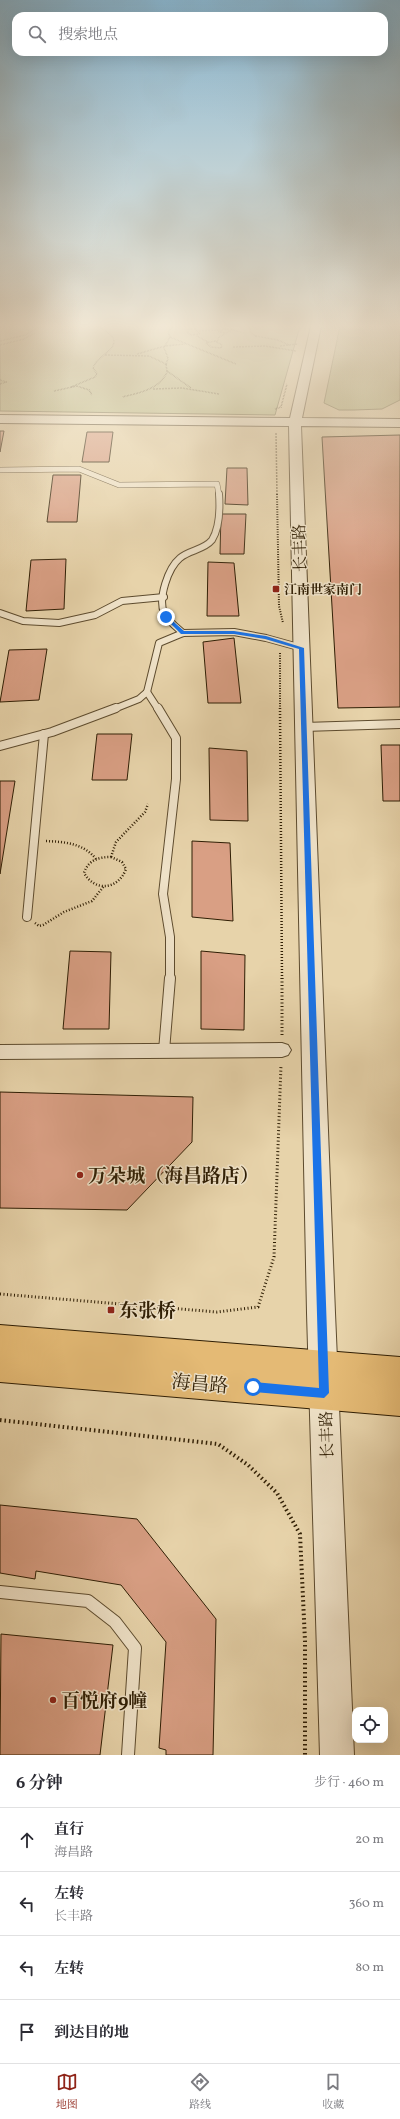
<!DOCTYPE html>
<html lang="zh">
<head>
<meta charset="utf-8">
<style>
	:root { --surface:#fff; --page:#f2f2f3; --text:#2b2b33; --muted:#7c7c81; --line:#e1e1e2; --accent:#8f2418 }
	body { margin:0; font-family:Vollkorn,"Noto Serif SC",serif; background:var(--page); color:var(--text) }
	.controls { position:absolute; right:12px; bottom:12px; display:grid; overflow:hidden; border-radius:8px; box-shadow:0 4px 16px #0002 }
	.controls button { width:36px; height:36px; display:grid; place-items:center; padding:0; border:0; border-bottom:1px solid var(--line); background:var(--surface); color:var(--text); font:20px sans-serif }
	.stop { position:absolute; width:12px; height:12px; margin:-9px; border:3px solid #1a73e8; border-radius:50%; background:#fff }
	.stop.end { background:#1a73e8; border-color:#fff; box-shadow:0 1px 4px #0008 }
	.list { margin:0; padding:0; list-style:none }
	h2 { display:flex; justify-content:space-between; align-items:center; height:52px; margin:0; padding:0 16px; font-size:17px }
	h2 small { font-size:13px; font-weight:400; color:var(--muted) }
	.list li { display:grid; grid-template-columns:26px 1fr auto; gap:12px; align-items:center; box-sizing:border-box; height:64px; padding:0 16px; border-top:1px solid var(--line) }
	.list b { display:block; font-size:15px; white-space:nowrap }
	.list p { margin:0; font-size:13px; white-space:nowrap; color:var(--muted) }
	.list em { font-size:13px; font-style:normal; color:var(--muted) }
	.icon { flex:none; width:22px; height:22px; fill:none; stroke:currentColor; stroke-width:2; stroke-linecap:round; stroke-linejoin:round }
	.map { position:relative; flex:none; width:400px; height:1755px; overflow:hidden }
	.search { position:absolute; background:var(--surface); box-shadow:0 4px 16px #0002; left:12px; right:12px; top:12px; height:44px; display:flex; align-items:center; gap:10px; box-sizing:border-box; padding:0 14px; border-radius:12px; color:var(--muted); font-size:15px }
	.sheet { height:308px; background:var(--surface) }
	nav { display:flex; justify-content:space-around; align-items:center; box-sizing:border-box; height:56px; border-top:1px solid var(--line); background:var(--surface); font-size:11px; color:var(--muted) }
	nav a { display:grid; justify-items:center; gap:2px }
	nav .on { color:var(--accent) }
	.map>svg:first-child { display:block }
</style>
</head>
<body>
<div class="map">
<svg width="400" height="1755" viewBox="0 0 400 1755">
	<rect width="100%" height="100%" fill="#e7d3aa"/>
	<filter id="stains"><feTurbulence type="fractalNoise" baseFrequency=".005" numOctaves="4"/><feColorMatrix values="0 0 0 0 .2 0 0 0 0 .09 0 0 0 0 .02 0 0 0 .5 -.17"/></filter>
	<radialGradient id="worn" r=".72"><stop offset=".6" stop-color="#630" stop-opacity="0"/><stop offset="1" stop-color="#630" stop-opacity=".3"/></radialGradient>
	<g fill="#bbbb85" stroke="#756c44">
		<path d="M0 326H300L275 415 0 411Z"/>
		<path d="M340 326H400V400L382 409 354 410H339L324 403Z"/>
	</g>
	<g fill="#d99f84" stroke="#2f1e04">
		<path d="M0 431H4L0 452Z"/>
		<path d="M87 432H113L109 462H82Z"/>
		<path d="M400 435V707L338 708 322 437Z"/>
		<path d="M227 468H247L248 505 225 504Z"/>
		<path d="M53 475H81L77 522H47Z"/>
		<path d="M221 514H246L244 554H220Z"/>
		<path d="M66 559 64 609 26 611 31 560Z"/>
		<path d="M208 562 234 563 239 616H207Z"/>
		<path d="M234 638 241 703H208L203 642Z"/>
		<path d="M47 649 39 700 0 702 9 650Z"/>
		<path d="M97 734H132L127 780H92Z"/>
		<path d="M381 745H400V801H383Z"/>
		<path d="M209 748 247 751 248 821 210 820Z"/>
		<path d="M0 781H15L0 874Z"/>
		<path d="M192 841 230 843 233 921 192 917Z"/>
		<path d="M70 951 111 952 109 1029H63Z"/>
		<path d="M201 951 245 955 244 1030 201 1029Z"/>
		<path d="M0 1092 193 1097 192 1142 127 1210 0 1208Z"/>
		<path d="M0 1505 137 1519 216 1619 213 1755H166V1750L159 1748 166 1642 121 1585 36 1571 35 1579 0 1573Z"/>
		<path d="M1 1634 113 1645 100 1755H0Z"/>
	</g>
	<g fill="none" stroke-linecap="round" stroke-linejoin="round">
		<g stroke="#5d4b2e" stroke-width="6">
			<path id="service-far4" d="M0 470 79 469 119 485 217 484 219 495"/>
		</g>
		<g stroke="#5d4b2e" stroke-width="8">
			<g id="service-far3">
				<path d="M0 613 23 621 59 623 95 615 122 601 164 597"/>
				<path d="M183 633C176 627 168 621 164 613 158 598 168 568 180 558 189 550 204 550 212 540 220 527 220 508 219 494"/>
				<path d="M147 692 158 709"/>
				<path d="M114 709 139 699 147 692 159 643 183 633 234 632 266 638 302 648"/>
			</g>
		</g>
		<g stroke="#5d4b2e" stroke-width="10">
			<g id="service-far2">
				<path d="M158 708 176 738V779L163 894 170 937V979"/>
				<path d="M0 746 52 732 116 708"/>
				<path d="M27 917 44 734"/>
			</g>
		</g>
		<g stroke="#5d4b2e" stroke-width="12">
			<path id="service-far1" d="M164 1051 170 978"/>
		</g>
		<g stroke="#5d4b2e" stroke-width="14">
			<path id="service" d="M0 1592 88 1601 115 1622 135 1648 128 1755"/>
		</g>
		<g stroke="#5d4b2e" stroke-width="2">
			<g id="minor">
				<path d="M400 720V728L304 731 299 730 297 727 299 724 304 723Z"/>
				<path d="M282 1043 288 1045 291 1050 288 1055 282 1057 0 1059V1045Z"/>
			</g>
		</g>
		<g stroke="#5d4b2e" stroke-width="2">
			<path id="tertiary" d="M311 326H321L302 418 400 419V427L301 426 335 1313 354 1755H320L307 1313 289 426 0 423V415L290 418Z"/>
		</g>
		<g stroke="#2f1e04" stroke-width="2">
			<path id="primary" d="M0 1325 400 1357V1416L0 1382Z"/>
		</g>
		<g stroke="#2f1e04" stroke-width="1.5" stroke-dasharray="0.5 1" stroke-linecap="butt">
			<path d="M250 328 251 333 257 337"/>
			<path d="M188 329H196L200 334 191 335 188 333Z"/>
			<path d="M224 329H233L226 333 218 332Z"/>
			<path d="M233 330 244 333"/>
			<path d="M199 331 220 330"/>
			<path d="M197 336 208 342"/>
			<path d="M255 336 278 340 289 345"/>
			<path d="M170 337 236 364"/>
			<path d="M0 341 25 335 41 326"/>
			<path d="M215 341 222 345 221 348 211 347 206 343Z"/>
			<path d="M217 342 219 337 225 334"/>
			<path d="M0 345 24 339 35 333"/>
			<path d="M280 346 298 344"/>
			<path d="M233 347 265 346 296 351"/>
			<path d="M137 354 165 346 185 344"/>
			<path d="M105 355 149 356 166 364 167 372C160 389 139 393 122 397"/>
			<path d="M166 365 168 358 164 348 170 337 168 332 173 326"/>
			<path d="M167 371 191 388"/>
			<path d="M0 380 6 382 0 384"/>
			<path d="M71 387 95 377 97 374 93 368C98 352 135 345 97 326"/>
			<path d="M153 389 182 388 219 394"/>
			<path d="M54 391 77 386 89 390 92 395"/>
			<path d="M275 409 281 407 287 384"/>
			<path d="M276 433 277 495"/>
		</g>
		<g stroke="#2f1e04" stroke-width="2" stroke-dasharray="1 1.5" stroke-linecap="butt">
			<path d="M277 494 279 606 283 623"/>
			<path d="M280 653V709"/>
		</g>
		<g stroke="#2f1e04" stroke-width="2.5" stroke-dasharray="1 2" stroke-linecap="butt">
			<path d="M280 708 282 979"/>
			<path d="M46 841C65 842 83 843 96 859"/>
			<path d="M111 857 122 862 126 869C118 890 95 892 84 873 88 860 99 857 111 857Z"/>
			<path d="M111 857 116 842 145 812 148 804"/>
			<path d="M35 923 39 926 43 925 64 912 92 901 104 886"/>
		</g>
		<g stroke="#2f1e04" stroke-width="3" stroke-dasharray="1 2.5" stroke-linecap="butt">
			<path d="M282 978V1036"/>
			<path d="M0 1294 217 1312 258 1307 274 1257 281 1065"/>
		</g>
		<path stroke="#2f1e04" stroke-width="4" stroke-dasharray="1.5 3" stroke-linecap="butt" d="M0 1420 218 1444 248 1465 277 1493 300 1534 305 1641V1755"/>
		<use href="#service-far4" stroke="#efe2c8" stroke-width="5"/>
		<use href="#service-far3" stroke="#efe2c8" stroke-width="6"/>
		<use href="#service-far2" stroke="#efe2c8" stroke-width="8"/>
		<use href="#service-far1" stroke="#efe2c8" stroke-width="10"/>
		<use href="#service" stroke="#efe2c8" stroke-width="12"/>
		<use href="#minor" fill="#efe2c8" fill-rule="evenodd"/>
		<use href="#tertiary" fill="#efe2c8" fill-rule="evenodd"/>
		<use href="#primary" fill="#e4ba75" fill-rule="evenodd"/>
	</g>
	<linearGradient id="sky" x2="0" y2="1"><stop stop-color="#87b5d0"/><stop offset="0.57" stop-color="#f4ebd9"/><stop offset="1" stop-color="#f4ebd9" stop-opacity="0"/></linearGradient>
	<rect width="400" height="572" fill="url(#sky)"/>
	<path fill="#1a73e8" d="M166 615 184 631H234L266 636 304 648 329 1393 324 1398 253 1392 248 1387 253 1382 319 1388 299 649 265 639 234 634H181L165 618Z"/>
	<g fill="#8f2418" stroke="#efe2c8" stroke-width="1.5">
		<rect x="272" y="585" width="8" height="8" rx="2"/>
		<circle cx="80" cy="1175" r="4"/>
		<rect x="107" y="1306" width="8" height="8" rx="2"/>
		<circle cx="53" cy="1700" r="4"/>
	</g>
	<g text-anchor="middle" stroke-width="3" stroke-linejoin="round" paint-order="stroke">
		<g font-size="13" font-weight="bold" fill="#2f1e04" stroke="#efe2c8" text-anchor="start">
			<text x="284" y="594">江南世家南门</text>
		</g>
		<g font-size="16" fill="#2f1e04" stroke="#efe2c8">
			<text transform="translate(299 548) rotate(-92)" y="6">长丰路</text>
			<text transform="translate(326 1435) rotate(-92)" y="6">长丰路</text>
		</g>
		<g font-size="19" font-weight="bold" fill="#2f1e04" stroke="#efe2c8" text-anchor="start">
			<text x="88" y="1182">万朵城（海昌路店）</text>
			<text x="119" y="1317">东张桥</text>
			<text x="61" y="1707">百悦府9幢</text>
		</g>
		<g font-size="19" fill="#2f1e04" stroke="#efe2c8">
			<text transform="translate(200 1383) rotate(5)" y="7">海昌路</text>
		</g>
	</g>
	<rect width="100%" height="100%" filter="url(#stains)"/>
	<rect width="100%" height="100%" fill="url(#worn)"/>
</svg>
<div class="controls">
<button><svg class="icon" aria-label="locate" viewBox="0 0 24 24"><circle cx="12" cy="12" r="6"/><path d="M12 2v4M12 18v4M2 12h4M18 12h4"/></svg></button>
</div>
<div class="stop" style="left:253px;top:1387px"></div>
<div class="stop end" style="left:166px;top:617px"></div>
<div class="search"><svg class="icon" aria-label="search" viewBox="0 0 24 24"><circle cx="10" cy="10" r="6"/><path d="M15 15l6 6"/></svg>搜索地点</div>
</div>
<section class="sheet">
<h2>6 分钟<small>步行 · 460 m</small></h2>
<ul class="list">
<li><svg class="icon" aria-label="ahead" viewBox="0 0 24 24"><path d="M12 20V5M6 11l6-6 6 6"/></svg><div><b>直行</b><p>海昌路</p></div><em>20 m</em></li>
<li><svg class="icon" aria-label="left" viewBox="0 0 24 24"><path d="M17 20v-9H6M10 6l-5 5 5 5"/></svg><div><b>左转</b><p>长丰路</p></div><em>360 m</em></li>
<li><svg class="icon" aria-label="left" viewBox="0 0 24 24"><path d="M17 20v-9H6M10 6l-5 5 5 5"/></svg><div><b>左转</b></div><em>80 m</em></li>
<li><svg class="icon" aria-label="arrive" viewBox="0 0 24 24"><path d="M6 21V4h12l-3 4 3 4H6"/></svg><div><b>到达目的地</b></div></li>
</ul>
</section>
<nav>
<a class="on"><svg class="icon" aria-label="map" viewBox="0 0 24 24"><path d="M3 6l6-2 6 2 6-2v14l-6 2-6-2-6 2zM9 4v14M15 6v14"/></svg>地图</a>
<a><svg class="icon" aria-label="directions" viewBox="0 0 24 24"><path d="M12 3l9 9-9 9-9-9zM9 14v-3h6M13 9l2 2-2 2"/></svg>路线</a>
<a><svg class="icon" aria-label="saved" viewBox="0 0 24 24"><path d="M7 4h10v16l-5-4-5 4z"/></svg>收藏</a>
</nav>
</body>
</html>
